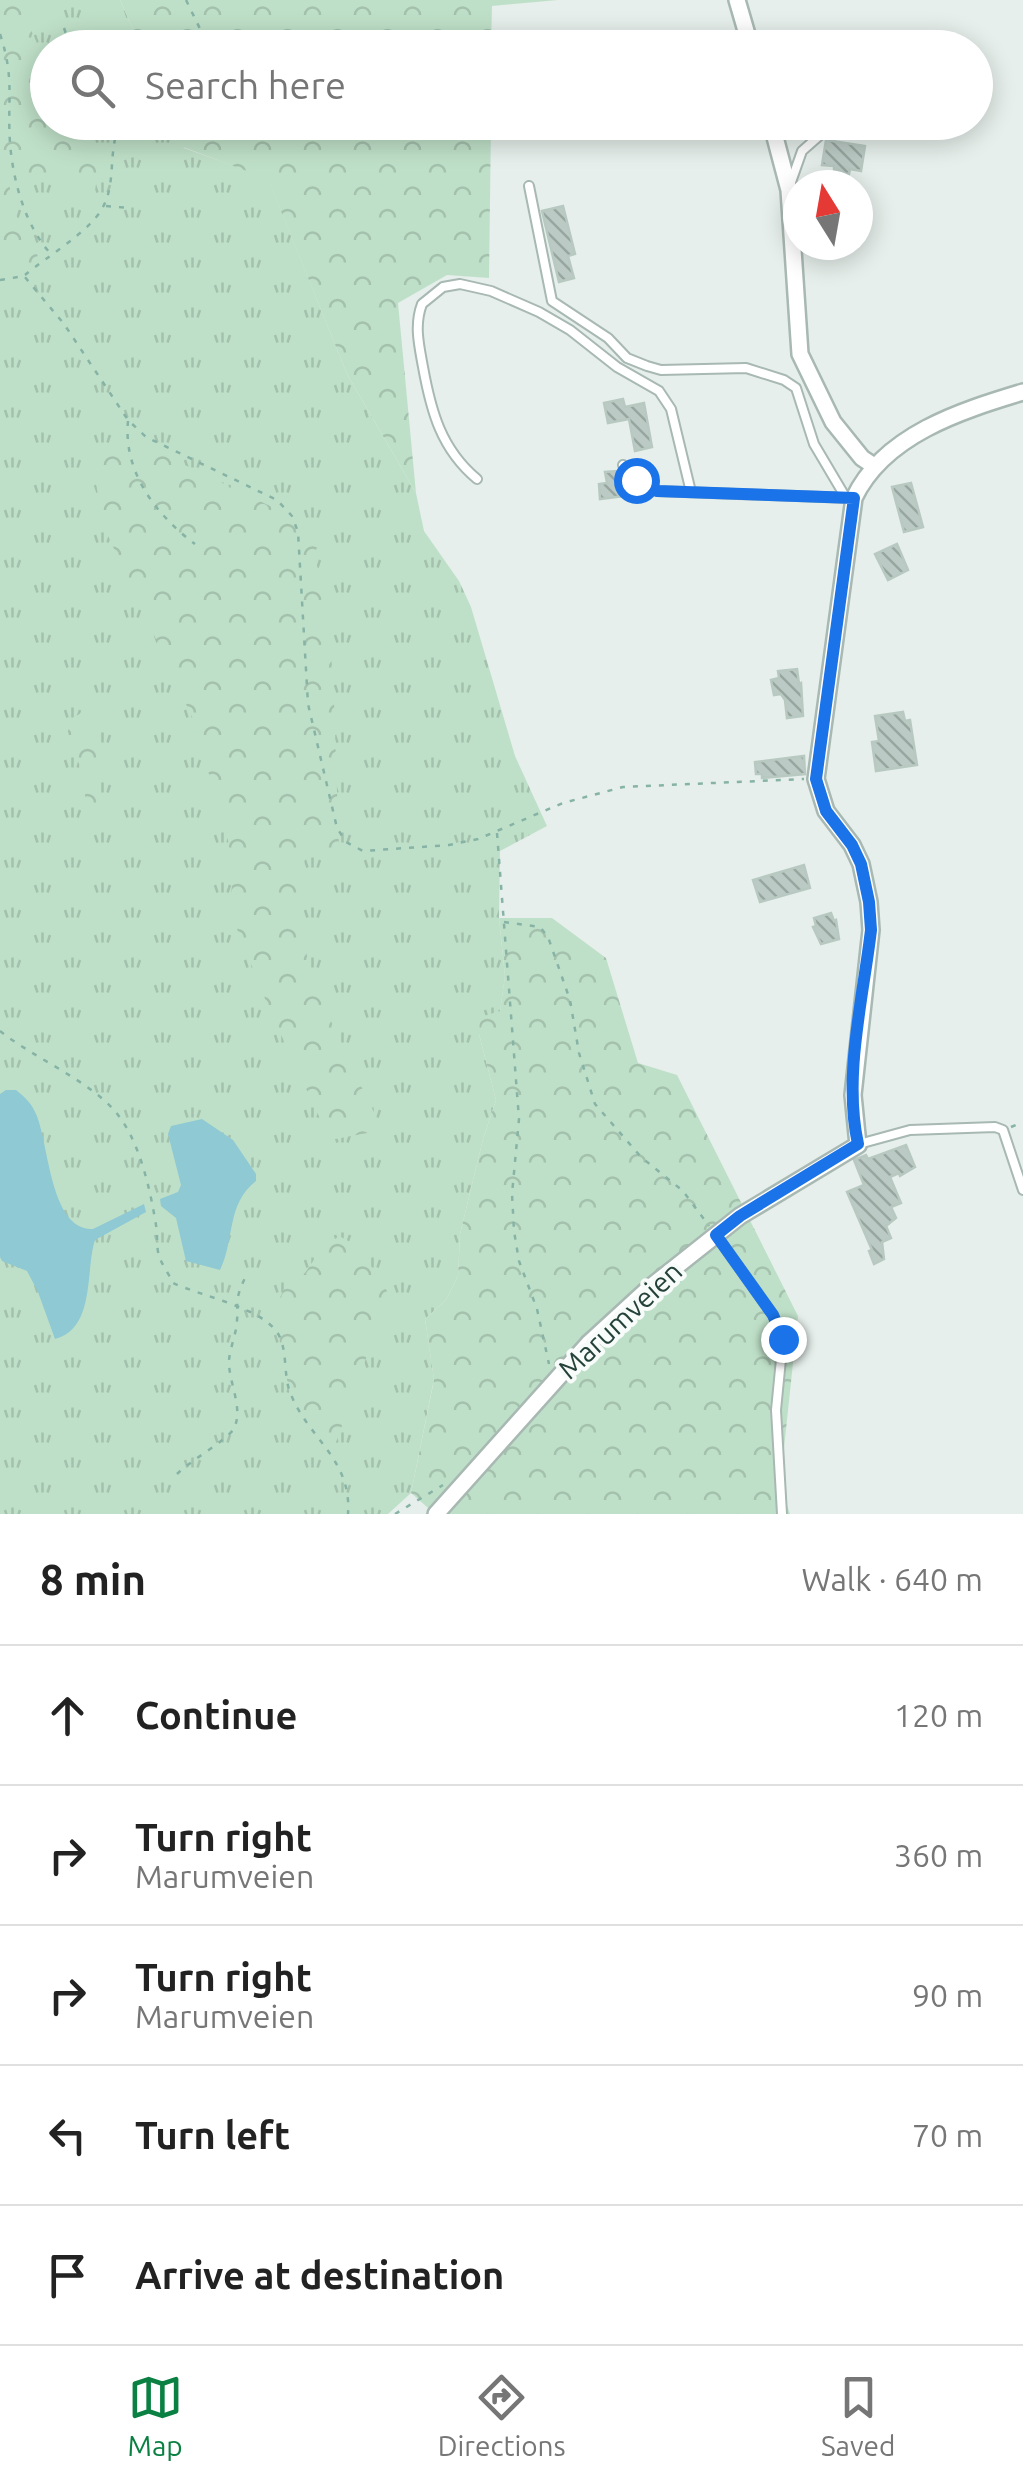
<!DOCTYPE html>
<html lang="en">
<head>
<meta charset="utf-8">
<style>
	:root { --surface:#fff; --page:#f2f2f2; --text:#222; --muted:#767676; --line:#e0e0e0; --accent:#0b8043 }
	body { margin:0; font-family:Ubuntu,sans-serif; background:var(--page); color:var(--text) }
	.compass { position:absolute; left:783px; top:170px; width:90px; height:90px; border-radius:50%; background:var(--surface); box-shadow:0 5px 25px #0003; rotate:349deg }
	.stop { position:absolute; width:30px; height:30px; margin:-22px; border:8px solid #1a73e8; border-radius:50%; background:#fff }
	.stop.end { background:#1a73e8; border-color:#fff; box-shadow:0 2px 10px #0008 }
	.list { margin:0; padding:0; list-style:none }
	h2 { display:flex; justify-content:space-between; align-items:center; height:130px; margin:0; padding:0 40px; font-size:42px }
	h2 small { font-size:32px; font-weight:400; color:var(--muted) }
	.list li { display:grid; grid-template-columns:65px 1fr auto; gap:30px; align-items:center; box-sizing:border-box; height:140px; padding:0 40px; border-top:2px solid var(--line) }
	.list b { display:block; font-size:38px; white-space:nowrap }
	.list p { margin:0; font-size:32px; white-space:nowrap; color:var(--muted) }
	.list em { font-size:32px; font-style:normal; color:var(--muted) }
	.icon { flex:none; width:55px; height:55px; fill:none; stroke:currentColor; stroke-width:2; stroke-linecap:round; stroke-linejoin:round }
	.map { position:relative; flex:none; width:1023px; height:1514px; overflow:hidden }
	.search { position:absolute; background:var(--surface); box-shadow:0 5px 25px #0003; left:30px; right:30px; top:30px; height:110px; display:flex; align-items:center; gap:25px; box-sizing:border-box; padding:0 35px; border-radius:55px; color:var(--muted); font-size:38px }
	.sheet { height:830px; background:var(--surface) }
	nav { display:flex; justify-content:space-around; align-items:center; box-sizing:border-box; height:140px; border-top:2px solid var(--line); background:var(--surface); font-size:28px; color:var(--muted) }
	nav a { display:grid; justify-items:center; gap:5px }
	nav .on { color:var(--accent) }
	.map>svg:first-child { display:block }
</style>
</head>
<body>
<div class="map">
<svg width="1023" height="1514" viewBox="0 0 1023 1514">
	<defs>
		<pattern id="grass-tufts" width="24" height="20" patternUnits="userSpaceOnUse" patternTransform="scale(2.5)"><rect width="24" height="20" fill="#bfe0c8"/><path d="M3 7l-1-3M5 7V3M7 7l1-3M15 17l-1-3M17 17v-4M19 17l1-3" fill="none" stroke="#a4c1ad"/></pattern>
		<pattern id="forest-crowns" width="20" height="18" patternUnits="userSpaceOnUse" patternTransform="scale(2.5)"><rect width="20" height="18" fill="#bfe0c8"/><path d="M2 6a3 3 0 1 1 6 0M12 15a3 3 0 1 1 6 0" fill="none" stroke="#a4c1ad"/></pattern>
		<pattern id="building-back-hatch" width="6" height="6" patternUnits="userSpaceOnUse" patternTransform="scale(2.5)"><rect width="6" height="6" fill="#bbcac4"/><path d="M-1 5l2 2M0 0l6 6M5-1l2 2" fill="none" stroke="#98a6a0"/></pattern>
	</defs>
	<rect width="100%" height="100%" fill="#e6efeb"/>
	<path fill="url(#grass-tufts)" d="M0 0H120L141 47 48 48V122L173 123 184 148 268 178 347 374 416 493 424 531 459 581 471 607 515 756 547 826 500 851 499 918 505 976 500 1012 479 1034 496 1100 483 1139 460 1234 458 1276 446 1300 425 1319 434 1379 411 1493 388 1514H0Z"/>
	<g fill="url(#forest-crowns)">
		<path d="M0 0H17L42 54 41 89 46 125 69 141 101 147 95 191 6 172 21 234 38 256 25 270H0Z"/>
		<path d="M120 0H558L492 6 491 48 141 47Z"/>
		<path d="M173 123H491L489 278 447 275 398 303 416 493 347 374 268 179 183 147Z"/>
		<path d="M137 442 324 532 315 552 333 672 339 851 308 847C304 864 298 883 298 900 296 961 355 1074 383 1130L330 1140 270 1011 229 909 233 878 228 840 193 719 103 525 94 471 106 446Z"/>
		<path d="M89 708 101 724V829L88 821C84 792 85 761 65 739L73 718Z"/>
		<path d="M499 918H552L606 958 638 1063 677 1075 798 1316 780 1486 790 1514H435L411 1493 434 1380 425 1319 446 1300 458 1276 460 1234 483 1139 496 1100 479 1034 480 1017 500 1011 505 976Z"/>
		<path d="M339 1236 358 1246 389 1294 335 1445 305 1421 289 1390 274 1310 288 1281 305 1273 320 1251Z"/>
	</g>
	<g fill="#8ec9d4">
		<path d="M6 1090H16C25 1097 32 1104 36 1114 49 1143 50 1231 93 1229L144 1204 146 1212 95 1240C85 1270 96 1328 55 1339L38 1292 27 1271 2 1261 0 1257V1094Z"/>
		<path d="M202 1119 233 1140 256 1174V1181C226 1204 235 1240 220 1270L186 1261 176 1218 161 1206 160 1199 178 1192 181 1185 168 1134 171 1126Z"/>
	</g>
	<g fill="url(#building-back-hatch)" stroke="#b8c9c2" stroke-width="2.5">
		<path d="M826 140 865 146 861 171 850 169 849 174 834 172V166L822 165Z"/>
		<path d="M563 206 575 254 568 256 574 278 559 282 542 211Z"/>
		<path d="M623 399 625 407 644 403 652 447 635 451 629 419 608 423 604 403Z"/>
		<path d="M618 471 622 475 625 496 600 499 599 484 607 483 605 472Z"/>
		<path d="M911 483 923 527 904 532 892 487Z"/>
		<path d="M897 544 908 570 888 580 875 554Z"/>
		<path d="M797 669 799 684 801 683 803 716 787 718 785 700 781 694 774 695 771 680 779 678 778 671Z"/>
		<path d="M903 712 905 721 910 720 917 765 876 771 872 742 879 741 875 716Z"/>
		<path d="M804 756 805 774 762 778V774H756L755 762Z"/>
		<path d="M804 865 810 888 760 902 753 880Z"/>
		<path d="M831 913 834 921 836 920 839 939 821 944 813 927 816 926 814 918Z"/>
		<path d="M906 1145 915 1167 900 1176 899 1173 890 1177 901 1203 891 1207 896 1218 886 1226 891 1238 882 1242 884 1259 874 1264 869 1251 872 1250 847 1192 864 1185 854 1160 866 1155 868 1159Z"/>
	</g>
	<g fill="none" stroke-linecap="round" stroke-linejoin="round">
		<g stroke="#a8b8b2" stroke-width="12">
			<g id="service">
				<path d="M790 185 802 151 835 122"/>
				<path d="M529 186 552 301 608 338 627 358 647 366 661 370 746 368 784 380 796 388 814 444 846 498"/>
				<path d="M623 465 636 480 657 491 849 498"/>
				<path d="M477 479C441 449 431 411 423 367 419 345 414 325 422 304L443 287 460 284 491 291 539 312 570 330 617 367 659 391 671 409 691 492"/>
				<path d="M859 1144 910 1130 995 1127 1003 1130 1023 1190"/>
				<path d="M716 1235 773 1315 783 1339 776 1410 782 1514"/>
			</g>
		</g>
		<g stroke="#a8b8b2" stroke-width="20">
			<g id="minor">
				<path d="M737 0 751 48"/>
				<path d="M771 122 789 190 800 354 833 422 862 458 874 466"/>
				<path d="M436 1514 589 1343 648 1289 740 1216 858 1145 853 1095 871 930 869 902 861 864 852 845 826 811 816 779 854 498C884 435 960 411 1023 392"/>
			</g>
		</g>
		<g stroke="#86b3a5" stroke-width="2.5" stroke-dasharray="5 8" stroke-linecap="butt">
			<path d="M186 0 205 39 192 48"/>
			<path d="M64 28 71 48"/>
			<path d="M0 34C15 79 7 100 10 143 13 181 25 225 50 253"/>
			<path d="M103 122 112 137"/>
			<path d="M106 206 129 208"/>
			<path d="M25 275C46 257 91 231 103 207 117 181 107 149 121 122"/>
			<path d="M0 280 24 276 64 324 128 420 146 437 277 500 292 516 298 532 308 704 337 828 346 842 363 851 449 845 478 839 563 803 623 787 804 779"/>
			<path d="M128 421C123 472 156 515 195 544"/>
			<path d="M497 833 519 1119 512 1194 514 1231 519 1261 537 1309 549 1364"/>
			<path d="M504 922 540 927 548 937 570 1000 579 1053 595 1104 641 1157 683 1191 709 1226"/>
			<path d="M0 1031C34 1058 86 1079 114 1110 139 1138 150 1188 156 1225 158 1235 156 1246 159 1256 162 1265 169 1274 173 1283 201 1296 259 1307 277 1332 288 1348 283 1374 290 1392 307 1438 352 1458 348 1514"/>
			<path d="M1011 1127 1023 1122"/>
			<path d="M177 1474C189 1462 226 1440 233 1430 245 1410 228 1382 229 1360 230 1350 234 1339 236 1329 240 1303 232 1304 246 1276"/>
			<path d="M395 1514 443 1485"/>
		</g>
		<use href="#service" stroke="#fff" stroke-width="8"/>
		<use href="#minor" stroke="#fff" stroke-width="15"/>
	</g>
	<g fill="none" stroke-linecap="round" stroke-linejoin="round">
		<path stroke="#1a73e8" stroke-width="12" d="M636 480 657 491 854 498 816 779 826 811 852 845 861 864 869 902 871 930C863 999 843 1076 858 1144L740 1216 716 1235 773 1315 783 1339"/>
	</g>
	<g text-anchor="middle" stroke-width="8" stroke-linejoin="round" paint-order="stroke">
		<g font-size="28" fill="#24423a" stroke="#f7fbf9">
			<text transform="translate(620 1320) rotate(-43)" y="10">Marumveien</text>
		</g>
	</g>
</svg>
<svg class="compass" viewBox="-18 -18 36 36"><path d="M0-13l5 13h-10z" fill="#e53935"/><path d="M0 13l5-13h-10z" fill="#767676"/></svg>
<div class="stop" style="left:636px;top:480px"></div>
<div class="stop end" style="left:783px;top:1339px"></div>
<div class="search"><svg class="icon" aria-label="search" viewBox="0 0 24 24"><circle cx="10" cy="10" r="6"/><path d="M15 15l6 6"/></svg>Search here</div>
</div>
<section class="sheet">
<h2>8 min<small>Walk · 640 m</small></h2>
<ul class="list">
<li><svg class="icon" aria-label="ahead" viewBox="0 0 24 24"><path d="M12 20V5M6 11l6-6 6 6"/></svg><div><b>Continue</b></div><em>120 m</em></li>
<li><svg class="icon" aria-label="right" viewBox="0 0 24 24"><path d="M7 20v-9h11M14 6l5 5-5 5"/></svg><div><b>Turn right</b><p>Marumveien</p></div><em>360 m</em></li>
<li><svg class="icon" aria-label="right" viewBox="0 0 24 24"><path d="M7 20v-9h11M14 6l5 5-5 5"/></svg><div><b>Turn right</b><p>Marumveien</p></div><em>90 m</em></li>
<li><svg class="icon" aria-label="left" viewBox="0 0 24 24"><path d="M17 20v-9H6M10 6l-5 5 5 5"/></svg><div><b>Turn left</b></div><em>70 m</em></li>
<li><svg class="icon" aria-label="arrive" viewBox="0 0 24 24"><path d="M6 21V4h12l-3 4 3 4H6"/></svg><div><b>Arrive at destination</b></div></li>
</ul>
</section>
<nav>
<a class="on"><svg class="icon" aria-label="map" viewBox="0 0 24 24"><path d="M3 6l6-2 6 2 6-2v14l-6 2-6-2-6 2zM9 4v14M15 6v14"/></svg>Map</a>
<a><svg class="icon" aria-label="directions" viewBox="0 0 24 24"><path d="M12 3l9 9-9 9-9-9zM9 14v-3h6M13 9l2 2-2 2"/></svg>Directions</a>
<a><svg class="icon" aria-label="saved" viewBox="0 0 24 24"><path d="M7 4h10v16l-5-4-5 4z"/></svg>Saved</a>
</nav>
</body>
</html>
